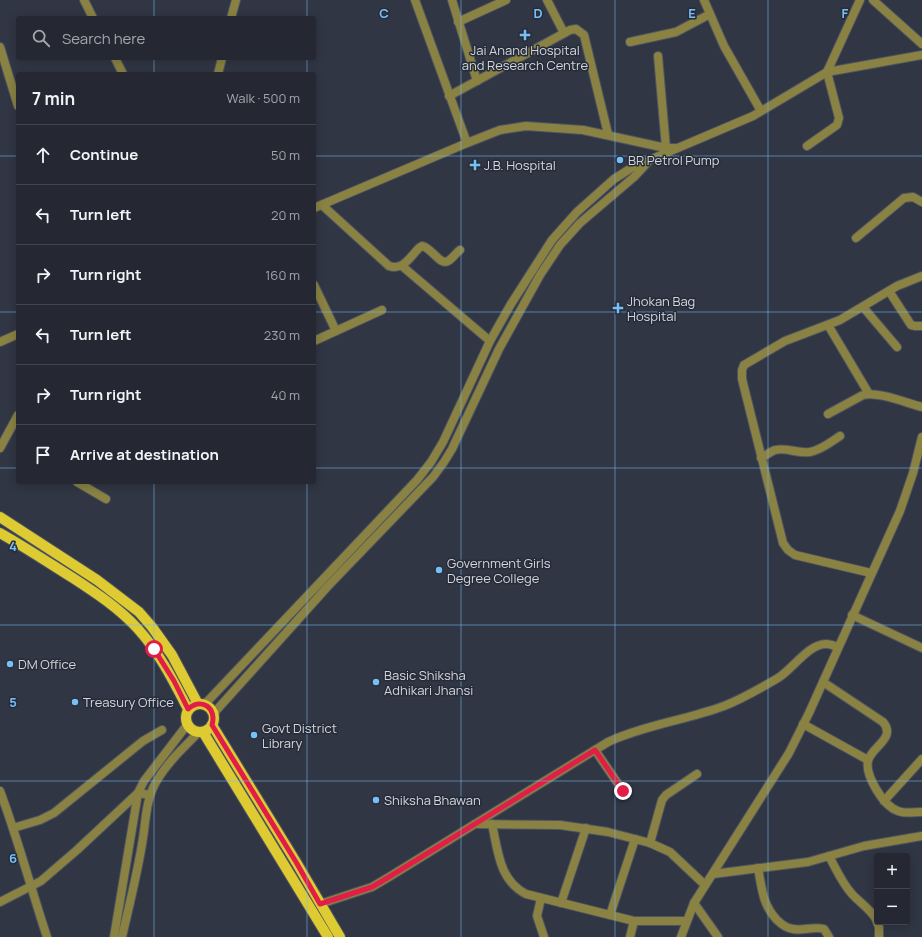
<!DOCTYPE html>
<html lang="en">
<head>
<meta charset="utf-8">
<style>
	:root { --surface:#252833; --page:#31343f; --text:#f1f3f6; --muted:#a3a6ac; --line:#42444e }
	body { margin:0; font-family:Manrope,sans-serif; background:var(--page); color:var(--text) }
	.controls { position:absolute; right:12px; bottom:12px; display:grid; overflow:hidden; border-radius:4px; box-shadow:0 2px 10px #0003 }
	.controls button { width:36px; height:36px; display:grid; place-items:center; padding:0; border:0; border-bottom:1px solid var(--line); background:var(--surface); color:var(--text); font:20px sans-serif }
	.stop { position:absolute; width:12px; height:12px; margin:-9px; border:3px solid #e11d48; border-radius:50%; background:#fff }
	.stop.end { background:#e11d48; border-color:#fff; box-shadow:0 1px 4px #0008 }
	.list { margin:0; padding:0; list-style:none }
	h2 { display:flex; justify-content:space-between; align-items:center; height:52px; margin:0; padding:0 16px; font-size:17px }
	h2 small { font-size:13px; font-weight:400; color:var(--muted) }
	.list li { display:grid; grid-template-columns:26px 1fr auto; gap:12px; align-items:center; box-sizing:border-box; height:60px; padding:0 16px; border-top:1px solid var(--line) }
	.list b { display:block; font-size:15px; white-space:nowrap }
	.list em { font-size:13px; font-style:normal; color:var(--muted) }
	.icon { flex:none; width:22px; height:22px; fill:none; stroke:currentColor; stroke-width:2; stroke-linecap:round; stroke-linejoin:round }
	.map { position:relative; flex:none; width:922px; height:937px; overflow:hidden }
	.search { position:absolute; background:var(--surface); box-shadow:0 2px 10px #0003; left:16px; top:16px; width:300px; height:44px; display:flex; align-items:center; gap:10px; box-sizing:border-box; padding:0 14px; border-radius:4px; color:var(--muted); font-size:15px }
	.panel { position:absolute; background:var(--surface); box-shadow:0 2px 10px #0003; left:16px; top:72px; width:300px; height:412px; border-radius:4px }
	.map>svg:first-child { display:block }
</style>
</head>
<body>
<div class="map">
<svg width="922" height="937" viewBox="0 0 922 937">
	<rect width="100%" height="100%" fill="#313644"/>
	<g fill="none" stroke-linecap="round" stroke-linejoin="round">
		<g stroke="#4e5360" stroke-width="10">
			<g id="minor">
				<path d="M84 0 93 18"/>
				<path d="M415 0 467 143"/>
				<path d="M452 0 477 81"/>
				<path d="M547 0 564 33"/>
				<path d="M704 0 724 46 761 111"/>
				<path d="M231 18 236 0"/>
				<path d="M458 22 506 0"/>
				<path d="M630 42 676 32 710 14"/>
				<path d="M0 47 18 106"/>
				<path d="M658 56 666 148"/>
				<path d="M115 58 123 74"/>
				<path d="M218 74 222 58"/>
				<path d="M449 96 570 30 576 29 584 35 608 134"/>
				<path d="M807 146 837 125 839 118 827 72"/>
				<path d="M322 205 389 266C403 271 410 257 419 248L422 246C431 247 440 266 448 261 452 259 456 253 460 250"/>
				<path d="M856 238 904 198 913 197 922 202"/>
				<path d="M402 266 490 341"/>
				<path d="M314 285 336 331"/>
				<path d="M889 291 911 325 915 326H922"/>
				<path d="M863 307 897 347"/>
				<path d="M828 325 869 394"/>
				<path d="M314 341 382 310"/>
				<path d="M828 414 863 395C878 391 906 403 922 407"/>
				<path d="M0 448 18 415"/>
				<path d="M761 458C766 455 770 452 775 450 786 447 798 454 810 452 821 450 831 442 840 436"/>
				<path d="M77 482 106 499"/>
				<path d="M871 573 795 555 788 550 783 543 742 379V370L744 365 785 341 840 320 897 286 922 276"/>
				<path d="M852 615 922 648"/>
				<path d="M823 682 883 722C897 738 871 747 868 761 865 775 883 806 898 811 905 814 914 812 922 812"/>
				<path d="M803 724 868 760"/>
				<path d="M595 750 623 791"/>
				<path d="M0 791C18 839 31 889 47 937"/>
				<path d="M884 801 922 759"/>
				<path d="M475 824 560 825 608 832 650 843 670 852 705 885"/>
				<path d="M492 824C498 851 499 880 526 894L634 921H686"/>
				<path d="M13 828 40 820 54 813 143 741 162 730"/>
				<path d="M650 843 662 800 666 795 697 774"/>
				<path d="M829 856C836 869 842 883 852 894 860 903 872 910 877 921"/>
				<path d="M758 868C762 888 762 904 777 920 781 924 786 928 793 929 803 931 814 926 824 929L829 937"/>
				<path d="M713 874 808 862 864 846 922 836"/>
				<path d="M541 898 537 916 544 937"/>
				<path d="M0 902 41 881 77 850 138 793 150 795"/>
				<path d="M561 903 586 828"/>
				<path d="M694 903 718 937"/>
				<path d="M320 904 372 887 389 877 608 742C645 725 686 720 724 706 742 699 761 688 778 678 793 669 809 643 827 644 830 644 835 646 838 647"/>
				<path d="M610 915 635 839"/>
				<path d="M877 922 879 927V937"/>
				<path d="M630 937 634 921"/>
				<path d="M681 937 694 903 789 753 809 713 900 511 913 473 922 437"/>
			</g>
		</g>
		<g stroke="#4e5360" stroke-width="10">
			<g id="tertiary">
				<path d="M873 0 922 44"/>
				<path d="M827 72 860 0"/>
				<path d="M314 208 467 143 500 130 526 126 583 130 666 148H675"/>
				<path d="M0 342 18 334"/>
				<path d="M204 705 417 480 431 462 443 442 490 341 511 304 552 240 577 212 614 179 633 167 753 116 827 72 922 55"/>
				<path d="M213 714 329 585 433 477 444 462 452 449 499 349 540 275 560 245 580 223 634 177 647 163"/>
				<path d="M114 937 138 793 144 781 187 725"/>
				<path d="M122 937C129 906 137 875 142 844 146 823 145 801 156 782 167 763 183 748 198 733"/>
			</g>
		</g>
		<g stroke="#4e5360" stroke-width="12">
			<g id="primary">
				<path d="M0 517 97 580 139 612 152 627 172 655 198 704"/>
				<path d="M0 533C25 547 49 563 73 578 96 593 119 608 138 629 159 652 174 682 188 709"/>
				<circle cx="200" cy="718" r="14"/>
				<path d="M212 725 296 862 340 937"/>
				<path d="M203 732 328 937"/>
			</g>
		</g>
		<use href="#minor" stroke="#8a8242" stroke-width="8"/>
		<use href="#tertiary" stroke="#8a8242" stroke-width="8"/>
		<use href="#primary" stroke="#decb32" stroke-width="10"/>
	</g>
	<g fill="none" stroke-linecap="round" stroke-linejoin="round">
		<path stroke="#e11d48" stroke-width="5" d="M154 649 174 681 188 709C202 697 217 708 212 725L296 862 320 904 372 887 389 877 595 750 623 791"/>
	</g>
	<path fill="none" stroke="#77c0f7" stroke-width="1" stroke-opacity="0.55" d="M154 0V18M307 0V18M461 0V937M615 0V937M768 0V937M154 58V74M307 58V74M0 156H18M314 156H922M0 312H18M314 312H922M0 468H18M314 468H922M154 482V937M307 482V937M0 625H922M0 781H922"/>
	<g fill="#77c0f7" stroke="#272c39" stroke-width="1.5">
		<path d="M523 29h4v4h4v4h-4v4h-4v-4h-4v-4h4z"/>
		<circle cx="620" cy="160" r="4"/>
		<path d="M473 159h4v4h4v4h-4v4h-4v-4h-4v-4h4z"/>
		<path d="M616 302h4v4h4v4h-4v4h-4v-4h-4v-4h4z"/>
		<circle cx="439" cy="570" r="4"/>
		<circle cx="10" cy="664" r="4"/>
		<circle cx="376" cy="682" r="4"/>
		<circle cx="75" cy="702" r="4"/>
		<circle cx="254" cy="735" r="4"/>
		<circle cx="376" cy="800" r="4"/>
	</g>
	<g text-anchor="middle" stroke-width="3" stroke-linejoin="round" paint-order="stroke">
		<g font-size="13" fill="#d2d6de" stroke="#272c39" text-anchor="start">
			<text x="525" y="55" text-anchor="middle">Jai Anand Hospital<tspan x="525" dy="15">and Research Centre</tspan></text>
			<text x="628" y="165">BR Petrol Pump</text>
			<text x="484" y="170">J.B. Hospital</text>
			<text x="627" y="306">Jhokan Bag<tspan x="627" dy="15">Hospital</tspan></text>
			<text x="447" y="568">Government Girls<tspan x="447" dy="15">Degree College</tspan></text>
			<text x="18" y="669">DM Office</text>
			<text x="384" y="680">Basic Shiksha<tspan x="384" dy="15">Adhikari Jhansi</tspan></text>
			<text x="83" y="707">Treasury Office</text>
			<text x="262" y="733">Govt District<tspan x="262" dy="15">Library</tspan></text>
			<text x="384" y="805">Shiksha Bhawan</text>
		</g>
	</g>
	<g font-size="13" text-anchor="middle" font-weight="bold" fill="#77c0f7" stroke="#272c39" stroke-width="3" stroke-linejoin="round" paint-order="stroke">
		<text x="384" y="18">C</text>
		<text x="538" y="18">D</text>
		<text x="692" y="18">E</text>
		<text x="845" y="18">F</text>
		<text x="13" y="551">4</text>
		<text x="13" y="707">5</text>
		<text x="13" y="863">6</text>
	</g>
</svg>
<div class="controls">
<button>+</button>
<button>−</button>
</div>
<div class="stop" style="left:154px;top:649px"></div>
<div class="stop end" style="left:623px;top:791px"></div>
<div class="search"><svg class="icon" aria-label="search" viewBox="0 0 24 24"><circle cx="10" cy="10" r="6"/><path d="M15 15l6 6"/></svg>Search here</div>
<section class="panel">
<h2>7 min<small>Walk · 500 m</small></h2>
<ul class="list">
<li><svg class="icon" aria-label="ahead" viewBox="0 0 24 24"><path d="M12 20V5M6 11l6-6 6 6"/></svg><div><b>Continue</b></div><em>50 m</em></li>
<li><svg class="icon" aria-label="left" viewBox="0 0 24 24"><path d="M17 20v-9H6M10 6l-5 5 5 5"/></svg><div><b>Turn left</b></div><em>20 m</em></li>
<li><svg class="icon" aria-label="right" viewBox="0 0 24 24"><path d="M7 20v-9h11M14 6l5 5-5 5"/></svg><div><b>Turn right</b></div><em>160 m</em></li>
<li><svg class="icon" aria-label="left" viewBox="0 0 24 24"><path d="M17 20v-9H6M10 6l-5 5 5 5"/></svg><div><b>Turn left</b></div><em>230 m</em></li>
<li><svg class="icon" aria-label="right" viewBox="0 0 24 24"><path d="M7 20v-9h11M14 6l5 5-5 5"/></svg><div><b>Turn right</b></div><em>40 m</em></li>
<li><svg class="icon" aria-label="arrive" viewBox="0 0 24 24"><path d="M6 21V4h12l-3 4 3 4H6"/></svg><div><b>Arrive at destination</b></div></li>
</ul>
</section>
</div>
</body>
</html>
